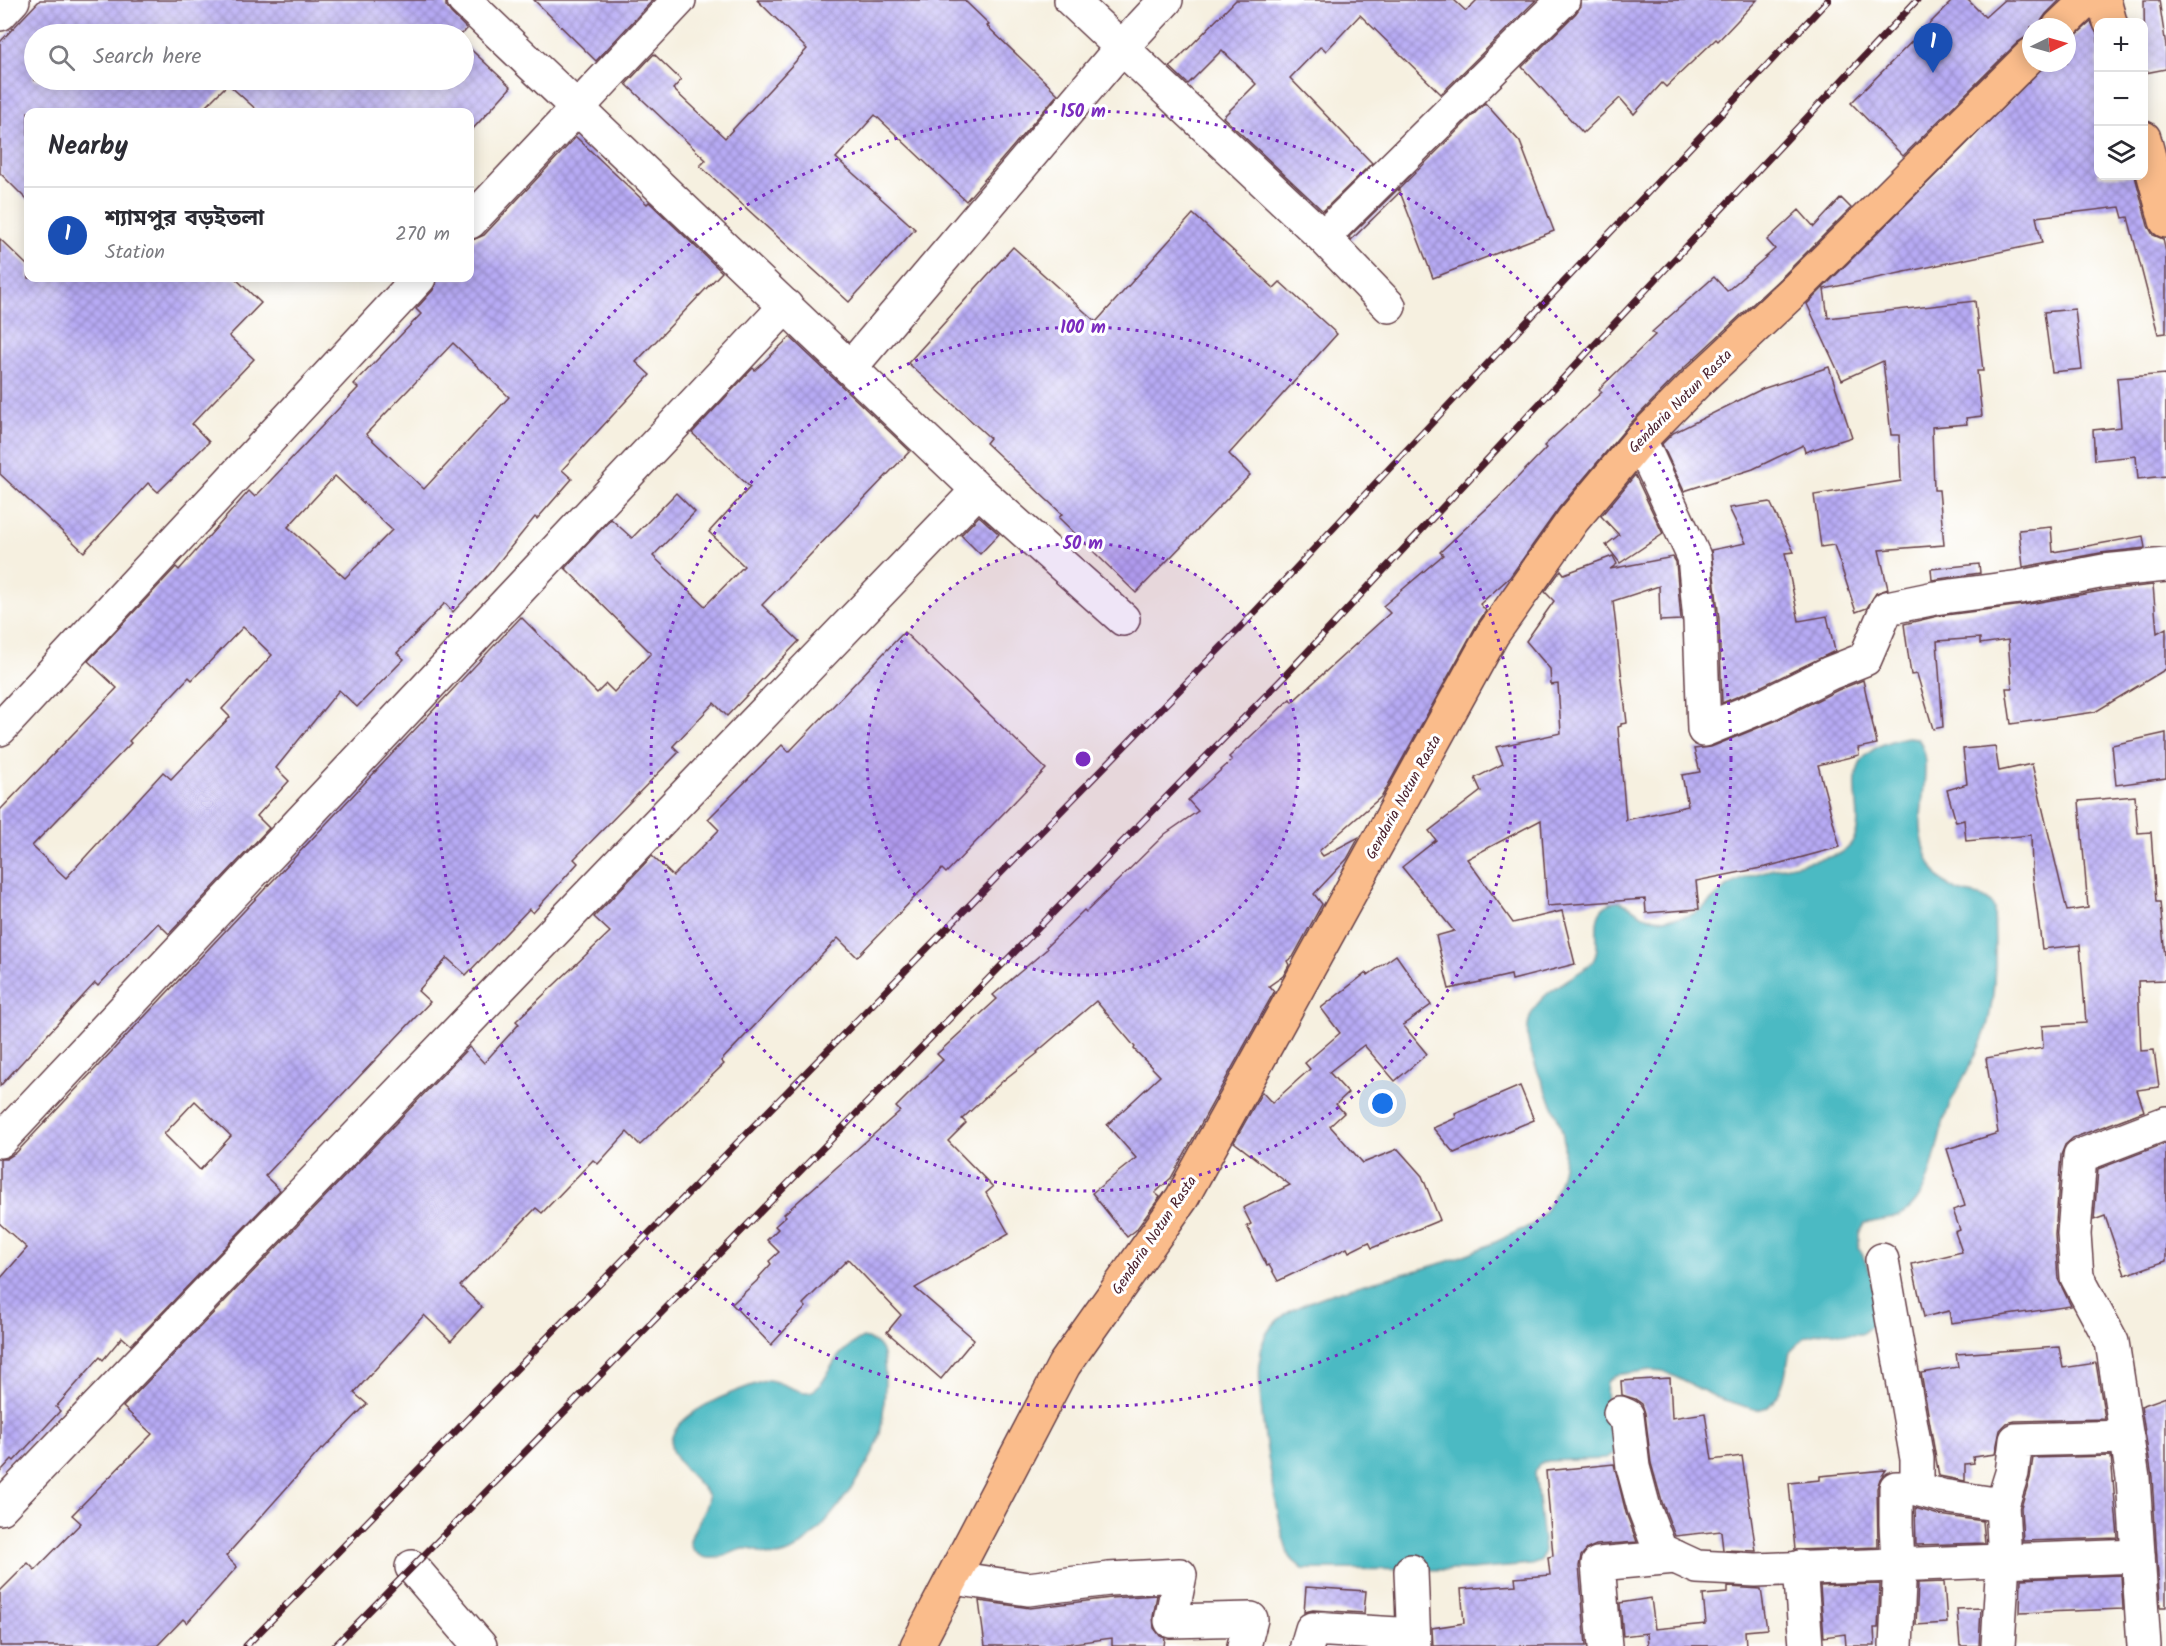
<!DOCTYPE html>
<html lang="en">
<head>
<meta charset="utf-8">
<style>
	:root { --surface:#fff; --page:#f7f7f7; --text:#2b2b33; --muted:#7c7c81; --line:#e1e1e2; --accent:#d1495b }
	body { margin:0; font-family:Kalam,"Noto Sans Bengali",sans-serif; background:var(--page); color:var(--text) }
	.controls { position:absolute; right:18px; top:18px; display:grid; overflow:hidden; border-radius:12px; box-shadow:0 3px 15px #0003 }
	.controls button { width:54px; height:54px; display:grid; place-items:center; padding:0; border:0; border-bottom:2px solid var(--line); background:var(--surface); color:var(--text); font:30px sans-serif }
	.compass { position:absolute; left:2022px; top:18px; width:54px; height:54px; border-radius:50%; background:var(--surface); box-shadow:0 3px 15px #0003; rotate:85deg }
	.you { position:absolute; left:1383px; top:1104px; width:21px; height:21px; margin:-15px; border:4px solid #fff; border-radius:50%; background:#1a73e8; box-shadow:0 0 0 9px #1a73e833 }
	.badge { display:grid; place-items:center; width:39px; height:39px; border-radius:50%; background:var(--accent); color:#fff; font-size:20px; font-weight:700 }
	.pin { position:absolute; translate:-50% -50px; filter:drop-shadow(0 2px 3px #0008) }
	.pin::after { content:''; position:absolute; top:32px; width:21px; height:18px; background:inherit; clip-path:polygon(0 0,100% 0,50% 100%) }
	.list { margin:0; padding:0; list-style:none }
	h2 { display:flex; justify-content:space-between; align-items:center; height:78px; margin:0; padding:0 24px; font-size:26px }
	h2 small { font-size:20px; font-weight:400; color:var(--muted) }
	.list li { display:grid; grid-template-columns:39px 1fr auto; gap:18px; align-items:center; box-sizing:border-box; height:96px; padding:0 24px; border-top:2px solid var(--line) }
	.list b { display:block; font-size:22px; white-space:nowrap }
	.list p { margin:0; font-size:20px; white-space:nowrap; color:var(--muted) }
	.list em { font-size:20px; font-style:normal; color:var(--muted) }
	.icon { flex:none; width:33px; height:33px; fill:none; stroke:currentColor; stroke-width:2; stroke-linecap:round; stroke-linejoin:round }
	.map { position:relative; flex:none; width:2166px; height:1646px; overflow:hidden }
	.search { position:absolute; background:var(--surface); box-shadow:0 3px 15px #0003; left:24px; top:24px; width:450px; height:66px; display:flex; align-items:center; gap:15px; box-sizing:border-box; padding:0 21px; border-radius:33px; color:var(--muted); font-size:22px }
	.panel { position:absolute; background:var(--surface); box-shadow:0 3px 15px #0003; left:24px; top:108px; width:450px; height:174px; border-radius:12px }
	.map>svg:first-child { display:block }
</style>
</head>
<body>
<div class="map">
<svg width="2166" height="1646" viewBox="0 0 2166 1646">
	<defs>
		<pattern id="building-cross-hatch" width="8" height="8" patternUnits="userSpaceOnUse" patternTransform="scale(1.5)"><rect width="8" height="8" fill="#b7abf5"/><path d="M0 0l8 8M0 8l8-8" fill="none" stroke="#978bc7"/></pattern>
	</defs>
	<rect width="100%" height="100%" fill="#fff"/>
	<filter id="ink" filterUnits="userSpaceOnUse"><feTurbulence type="fractalNoise" baseFrequency=".0167" numOctaves="2"/><feDisplacementMap in="SourceGraphic" scale="12" xChannelSelector="R" yChannelSelector="G"/><feConvolveMatrix kernelMatrix="1 2 1 2 8 2 1 2 1" color-interpolation-filters="sRGB"/></filter>
	<filter id="wash" filterUnits="userSpaceOnUse"><feTurbulence type="fractalNoise" baseFrequency=".008" numOctaves="4" result="noise"/><feDisplacementMap in="SourceGraphic" scale="24" xChannelSelector="R" yChannelSelector="G"/><feGaussianBlur stdDeviation="1.35" result="paint"/><feColorMatrix in="noise" values="0 0 0 0 0 0 0 0 0 0 0 0 0 0 0 0 0 1.4 0 .05"/><feComposite in="paint" operator="in"/></filter>
	<g filter="url(#wash)">
		<rect width="100%" height="100%" fill="#f6f0e0"/>
		<g fill="#4cbac3" stroke="#4b6c77" stroke-width="1.5">
			<path d="M1907 737 1918 738C1932 758 1921 797 1921 820 1920 836 1926 857 1934 870 1939 878 1948 887 1958 891 1972 896 1987 893 1994 908 1995 944 1997 982 1989 1018 1981 1054 1959 1080 1946 1114 1935 1144 1933 1194 1904 1213 1895 1220 1876 1221 1865 1223L1859 1233V1247L1870 1272 1877 1315 1873 1325 1861 1334H1845L1828 1331 1805 1337 1790 1352 1784 1380 1777 1397 1768 1407 1757 1410 1718 1398 1663 1371 1651 1370 1616 1375 1607 1382C1604 1406 1613 1429 1615 1453L1607 1459 1547 1461 1539 1464 1535 1472 1544 1550 1540 1562 1531 1565 1471 1570 1303 1569 1289 1557 1282 1534C1275 1492 1246 1367 1267 1333 1279 1313 1303 1304 1325 1296 1367 1281 1412 1274 1454 1259 1476 1251 1497 1242 1518 1231 1523 1229 1531 1226 1535 1222 1547 1212 1556 1193 1560 1179 1574 1129 1550 1108 1535 1064 1531 1053 1526 1039 1528 1026 1531 997 1563 984 1584 969 1586 967 1592 963 1593 961 1604 944 1586 913 1611 903 1624 898 1635 912 1646 916 1655 920 1667 919 1677 918 1705 915 1710 897 1730 885 1755 870 1789 867 1816 860 1824 858 1833 857 1840 853 1889 825 1811 756 1907 737Z"/>
			<path d="M863 1338C885 1342 884 1356 885 1376 885 1398 884 1423 877 1444 866 1472 822 1533 796 1549 765 1568 759 1541 736 1551 723 1557 706 1564 694 1551 692 1548 690 1547 690 1543 690 1531 707 1513 708 1496 699 1480 681 1469 673 1453 657 1416 742 1388 768 1380 781 1381 796 1393 808 1392 822 1391 829 1368 837 1358 844 1349 853 1343 863 1338Z"/>
		</g>
		<g id="blocks">
			<g fill="url(#building-cross-hatch)" fill-rule="evenodd">
				<path d="M40 0H446V6L451 13 467 29 462 34H34V80H464V43L511 87 470 132V112H259L228 84 200 112H28V201L0 173V42Z"/>
				<path d="M534 0H653L596 61Z"/>
				<path d="M757 0H964L989 24 987 26 1058 94 966 201 875 115 836 158 915 229 849 302 700 166 706 160 626 84 654 54 681 80 673 89 725 138 807 49Z"/>
				<path d="M1236 0H1454L1466 11 1477 0H1536L1441 94 1360 15 1326 51 1321 46 1290 78 1372 163 1323 211 1223 117 1256 84 1222 50 1188 84 1170 67Z"/>
				<path d="M1581 0H1757L1718 41 1716 39 1666 87 1662 83 1634 114 1620 98 1583 133 1522 67 1576 13 1581 6Z"/>
				<path d="M1953 0H1968L1985 17 2004 0H2060L2046 14 2041 21V27H2031V37H2026L2018 42 1903 156 1851 103Z"/>
				<path d="M2144 0H2159L2166 46V69L2145 73Z"/>
				<path d="M2091 22 2098 36V176H2135L2148 226 2153 235 2163 239 2166 252V333L2158 334 2128 217 2123 218 2120 207 2036 217 2042 243 1824 289 1828 318 1975 301 1983 371H1977L1982 416 1966 418 1967 424 1932 427 1934 490H1939L1944 545 1879 550 1888 589 1876 593 1867 608 1856 612 1834 545 1821 547 1814 495 1901 481 1899 435H1891L1883 361 1842 380 1807 304 2047 63H2067V43Z"/>
				<path d="M1485 103 1520 142 1554 231 1433 278 1400 192 1351 240 1349 237 1398 189 1399 191V189Z"/>
				<path d="M576 137 647 204 649 202 722 272 636 362 650 375 562 470 572 479 537 519 535 517 490 573 453 612 445 603 397 653 404 659 357 707 339 690 276 768 289 781 257 816 269 828 169 934 158 923 98 986 95 983 0 1086V810L117 688 88 661 176 567 179 570 249 491 255 497 358 388 354 384 421 314 416 309 433 290 437 278H470V241L484 235ZM453 343 509 397 424 489 366 434ZM335 476 392 530 345 578 288 527ZM243 627 272 655 222 709 230 717 171 779 163 772 66 878 32 846 131 743 129 741 189 677 192 680Z"/>
				<path d="M1841 198 1851 208 1785 274 1685 367 1627 427 1559 508 1510 577 1480 604 1486 611 1476 626 1382 796 1319 851 1323 856 1359 837 1347 859 1314 894 1322 904 1293 957 1287 961 1289 965 1283 976 1269 986 1274 992 1171 1178 1155 1193 1160 1197 1136 1230 1127 1237 1092 1193 1136 1158 1107 1125 1160 1076 1134 1049 1135 1047 1096 1001 1037 1052 1038 1053 1005 1079 962 1119 966 1123 948 1141 993 1187 986 1193 1009 1234 915 1288 974 1339 941 1379 887 1332 901 1315 848 1259 803 1304 806 1307 771 1345 732 1304 760 1278 759 1277 771 1264 769 1261 779 1252 767 1240 778 1229 775 1226 786 1216 784 1214 900 1111 896 1107 943 1060 937 1054 997 999 993 995 1047 949 1046 947 1084 910 1086 912 1165 834 1198 811 1188 800 1232 760 1229 757 1290 699 1292 702 1390 613 1383 606 1443 555 1440 552 1498 498 1546 448 1544 446 1602 392 1599 389 1655 335 1652 332 1714 277 1727 291 1775 249 1767 240 1799 210 1814 227Z"/>
				<path d="M1193 214 1274 288 1280 282 1337 334 1229 454 1250 475 1136 593 1059 518 1062 514 986 443 990 438 908 363 1013 247 1096 322Z"/>
				<path d="M0 239 28 266V278H235L261 303 229 336 254 359 192 424 209 442 158 492 148 483 84 552 0 474Z"/>
				<path d="M2075 309 2082 369 2052 372 2044 312Z"/>
				<path d="M790 337 910 451 762 605 799 641 727 716 714 703 673 746 679 752 574 859 578 863 533 913 529 909 466 975 447 958 418 991 430 1002 265 1176 280 1190 131 1345 122 1337 103 1360 100 1357 56 1407 60 1411 14 1461 12 1459 0 1472V1279L27 1248 0 1224V1159H6L16 1153 521 617 597 693 606 684 614 692 651 653 565 568 611 519 632 538 676 493 695 512 653 556 705 606 744 566 709 532 750 487 692 433 753 368 755 370ZM195 1101 231 1136 200 1170 164 1134Z"/>
				<path d="M1829 367 1852 437 1805 452 1803 445 1753 469 1684 491 1662 444 1673 433 1762 389Z"/>
				<path d="M2166 374V476L2138 479 2136 456 2095 460 2093 430 2121 427 2117 378Z"/>
				<path d="M1635 475 1663 534 1620 563 1606 545 1619 535 1601 516Z"/>
				<path d="M1770 502 1794 552 1785 553 1799 621 1827 616 1835 651 1760 687 1722 703 1719 619 1711 550 1746 543 1729 508Z"/>
				<path d="M979 516 999 534 980 554 961 535Z"/>
				<path d="M2051 527 2053 552 2143 536 2145 548 2100 553 2023 567 2019 530Z"/>
				<path d="M1613 556 1617 564 1610 569 1673 557 1676 562 1681 620 1660 621 1659 586 1613 601 1627 723 1621 724V726L1618 727 1626 820 1688 806 1682 775 1700 772 1694 749 1711 747 1775 721 1838 690 1863 680 1877 744 1858 748 1859 755 1818 765 1840 847 1766 867 1696 881 1699 909 1646 913 1645 899 1547 906 1541 820 1467 859 1513 923 1562 911 1575 964 1512 980 1511 975 1449 989 1436 936 1454 931 1402 867 1436 840 1429 831 1481 791 1475 778 1503 764 1496 747 1561 733 1558 684 1551 685 1550 669 1526 641 1554 601 1545 592 1561 570 1564 574Z"/>
				<path d="M1979 564 1980 573 1932 580 1931 569Z"/>
				<path d="M2153 585 2157 633 2166 628V669L2095 712 2011 724 2006 688H2012L2008 640 1980 644V638L1937 641 1943 727 1933 729 1917 674 1911 675 1904 624 1938 616 2023 605 2107 590Z"/>
				<path d="M904 632 1046 769 946 873 942 869 857 957 838 938 721 1061 724 1064 640 1145 627 1132 598 1164 593 1160 542 1213 536 1208 460 1286 482 1307 451 1341 424 1315 354 1393 367 1404 323 1449 322 1448 226 1556 237 1567 187 1623 183 1619 157 1646H0V1591L28 1563 35 1570 81 1523 72 1515 152 1434 123 1407 469 1047 484 1063 519 1024 516 1021 610 932 594 917 652 856 673 876 719 830 708 819 782 745 789 752Z"/>
				<path d="M2166 733V778L2116 785 2112 745Z"/>
				<path d="M1995 746 1999 771 2032 764 2067 911 2088 908 2079 801 2135 796 2138 833 2151 832 2156 902H2160L2166 968V980L2138 981 2141 1051 2154 1050 2159 1087 2137 1090 2144 1111 2073 1138 2065 1145 2061 1155 2055 1235 2058 1279 2071 1306 1951 1323 1949 1311 1924 1317 1912 1264 1962 1252 1955 1232 1960 1230 1953 1210 1965 1206 1947 1149 1998 1133 1986 1058 2043 1048 2042 1026 2086 1023 2080 945 2042 949 2032 870 2031 835 1966 841 1964 820 1956 822 1947 790 1967 784 1963 749Z"/>
				<path d="M1396 955 1431 1005 1403 1025 1427 1054 1395 1081 1364 1045 1329 1072 1348 1093 1336 1104 1344 1113 1330 1126 1363 1163 1398 1149 1422 1176 1440 1220 1372 1248 1369 1242 1349 1252 1347 1248 1278 1281 1269 1265 1267 1266 1247 1226 1251 1224 1243 1208 1290 1185 1234 1142 1262 1092 1272 1103 1310 1069 1305 1063 1340 1033 1321 1008 1366 973 1368 975Z"/>
				<path d="M1520 1086 1534 1120 1454 1153 1433 1128 1456 1118 1455 1114Z"/>
				<path d="M2166 1143V1261L2125 1275 2105 1216 2094 1220 2098 1169Z"/>
				<path d="M2059 1347 2063 1368 2096 1363 2105 1419 2015 1421 2007 1423 2000 1430 1995 1454 1973 1457 1974 1463 1965 1464V1481L1939 1476 1921 1373 1958 1367 1956 1354Z"/>
				<path d="M1670 1378 1672 1418 1705 1413 1712 1460 1742 1456 1756 1551 1723 1550 1721 1531 1675 1536 1662 1502 1651 1463 1645 1413 1642 1404 1635 1399 1622 1395 1621 1381Z"/>
				<path d="M2166 1397V1607H2160L2152 1477 2141 1406Z"/>
				<path d="M2111 1456 2118 1538 2023 1541 2021 1507 2030 1478 2033 1458Z"/>
				<path d="M1614 1464 1626 1513 1637 1542 1596 1545 1587 1549 1581 1556 1579 1566 1586 1646H1433L1432 1628 1464 1623 1461 1589 1516 1585 1515 1578 1550 1575 1548 1557 1553 1556 1546 1471Z"/>
				<path d="M1886 1470 1880 1479 1877 1488 1878 1547 1795 1550 1789 1483 1820 1480V1476Z"/>
				<path d="M1915 1508 1939 1515 1983 1521 1985 1543 1916 1545Z"/>
				<path d="M2121 1575 2123 1609 2020 1613 2021 1579Z"/>
				<path d="M1944 1582 1947 1623 1916 1625 1918 1583Z"/>
				<path d="M1880 1584 1878 1628H1874L1875 1646H1846L1845 1634 1824 1637 1820 1586Z"/>
				<path d="M1306 1587 1366 1591 1364 1613 1313 1610 1304 1612Z"/>
				<path d="M1728 1587 1761 1589 1767 1629 1745 1631 1746 1646H1648L1647 1633 1623 1636 1620 1603 1651 1598 1655 1629 1706 1624 1703 1595 1728 1593Z"/>
				<path d="M1157 1595 1153 1617 1154 1628 1160 1636 1165 1638 1164 1646H1112V1638L1051 1646H985L979 1601 1030 1608 1111 1598Z"/>
				<path d="M1981 1608 1979 1646H1960L1957 1609Z"/>
			</g>
		</g>
	</g>
	<g filter="url(#ink)">
		<use href="#blocks" fill-opacity="0" stroke="#643e46" stroke-width="1.5"/>
		<g fill="none" stroke-linecap="round" stroke-linejoin="round">
			<g stroke="#643e46" stroke-width="36">
				<g id="minor">
					<path d="M464 0 978 490 1123 619"/>
					<path d="M1071 0 1323 237 1389 306"/>
					<path d="M0 14 13 0"/>
					<path d="M470 222 679 0"/>
					<path d="M1323 237 1563 0"/>
					<path d="M850 368 1121 48 1166 0"/>
					<path d="M1640 440 1694 557 1700 621 1704 730 1768 704 1830 673 1865 659 1887 608 1935 598 2020 587 2104 571 2166 565"/>
					<path d="M0 729 419 278"/>
					<path d="M0 1141 786 306"/>
					<path d="M1882 1260 1917 1459V1481L1913 1488"/>
					<path d="M1620 1413 1627 1416 1633 1467 1644 1508 1660 1550 1697 1567 1756 1570 2138 1556"/>
					<path d="M0 1508 978 490"/>
					<path d="M412 1567 480 1646"/>
					<path d="M1800 1567 1806 1646"/>
					<path d="M1411 1571 1414 1646"/>
					<path d="M953 1578 1028 1589 1109 1579 1180 1575 1171 1621 1251 1619 1244 1646"/>
					<path d="M1307 1646 1312 1629 1398 1634V1646"/>
					<path d="M1605 1646 1598 1564 1675 1557"/>
					<path d="M1896 1646 1899 1583 1896 1524V1488H1913L1942 1496 2002 1505"/>
					<path d="M1998 1646 2004 1542 2002 1505 2012 1473 2016 1440 2127 1437"/>
					<path d="M2144 1646 2133 1478 2112 1342 2077 1277 2074 1234 2080 1156 2166 1123"/>
				</g>
			</g>
			<g stroke="#643e46" stroke-width="36">
				<g id="major">
					<path d="M2104 0 2110 22"/>
					<path d="M2059 27 2087 0"/>
					<path d="M2144 138 2166 221"/>
					<path d="M917 1646 1064 1365 1182 1198 1492 635 1573 520 1640 440 1698 381 1798 287 2031 55"/>
				</g>
			</g>
			<use href="#minor" stroke="#fff" stroke-width="33"/>
			<use href="#major" stroke="#fabc8b" stroke-width="33"/>
			<g stroke="#4a1f2b" stroke-width="7">
				<g id="rail">
					<path d="M246 1646 1238 630 1828 0"/>
					<path d="M335 1646 1282 679 1917 0"/>
				</g>
			</g>
			<use href="#rail" stroke="#fff" stroke-width="4.5" stroke-dasharray="14" stroke-linecap="butt"/>
		</g>
	</g>
	<circle cx="1083" cy="759" r="216" fill="#7b2cbf" fill-opacity=".12"/>
	<g fill="none" stroke="#7b2cbf" stroke-width="3" stroke-dasharray="3 6">
		<circle cx="1083" cy="759" r="216"/>
		<circle cx="1083" cy="759" r="432"/>
		<circle cx="1083" cy="759" r="648"/>
	</g>
	<g text-anchor="middle" stroke-width="6" stroke-linejoin="round" paint-order="stroke">
		<g font-size="15" fill="#4a1f2b" stroke="#fff">
			<text transform="translate(1680 401) rotate(-45)" y="5">Gendaria Notun Rasta</text>
			<text transform="translate(1403 797) rotate(-61)" y="5">Gendaria Notun Rasta</text>
			<text transform="translate(1154 1235) rotate(-56)" y="5">Gendaria Notun Rasta</text>
		</g>
	</g>
	<circle cx="1083" cy="759" r="9" fill="#7b2cbf" stroke="#fff" stroke-width="3"/>
	<g font-size="18" text-anchor="middle" font-weight="bold" fill="#7b2cbf" stroke="#fff" stroke-width="6" stroke-linejoin="round" paint-order="stroke">
		<text x="1083" y="117">150 m</text>
		<text x="1083" y="333">100 m</text>
		<text x="1083" y="549">50 m</text>
	</g>
</svg>
<div class="controls">
<button>+</button>
<button>−</button>
<button><svg class="icon" aria-label="layers" viewBox="0 0 24 24"><path d="M12 4l9 5-9 5-9-5zM3 14l9 5 9-5"/></svg></button>
</div>
<svg class="compass" viewBox="-18 -18 36 36"><path d="M0-13l5 13h-10z" fill="#e53935"/><path d="M0 13l5-13h-10z" fill="#7c7c81"/></svg>
<div class="you"></div>
<div class="pin badge" style="left:1933px;top:73px;background:#1a4fb4">1</div>
<div class="search"><svg class="icon" aria-label="search" viewBox="0 0 24 24"><circle cx="10" cy="10" r="6"/><path d="M15 15l6 6"/></svg>Search here</div>
<section class="panel">
<h2>Nearby<small></small></h2>
<ul class="list">
<li><span class="badge" style="background:#1a4fb4">1</span><div><b>শ্যামপুর বড়ইতলা</b><p>Station</p></div><em>270 m</em></li>
</ul>
</section>
</div>
</body>
</html>
